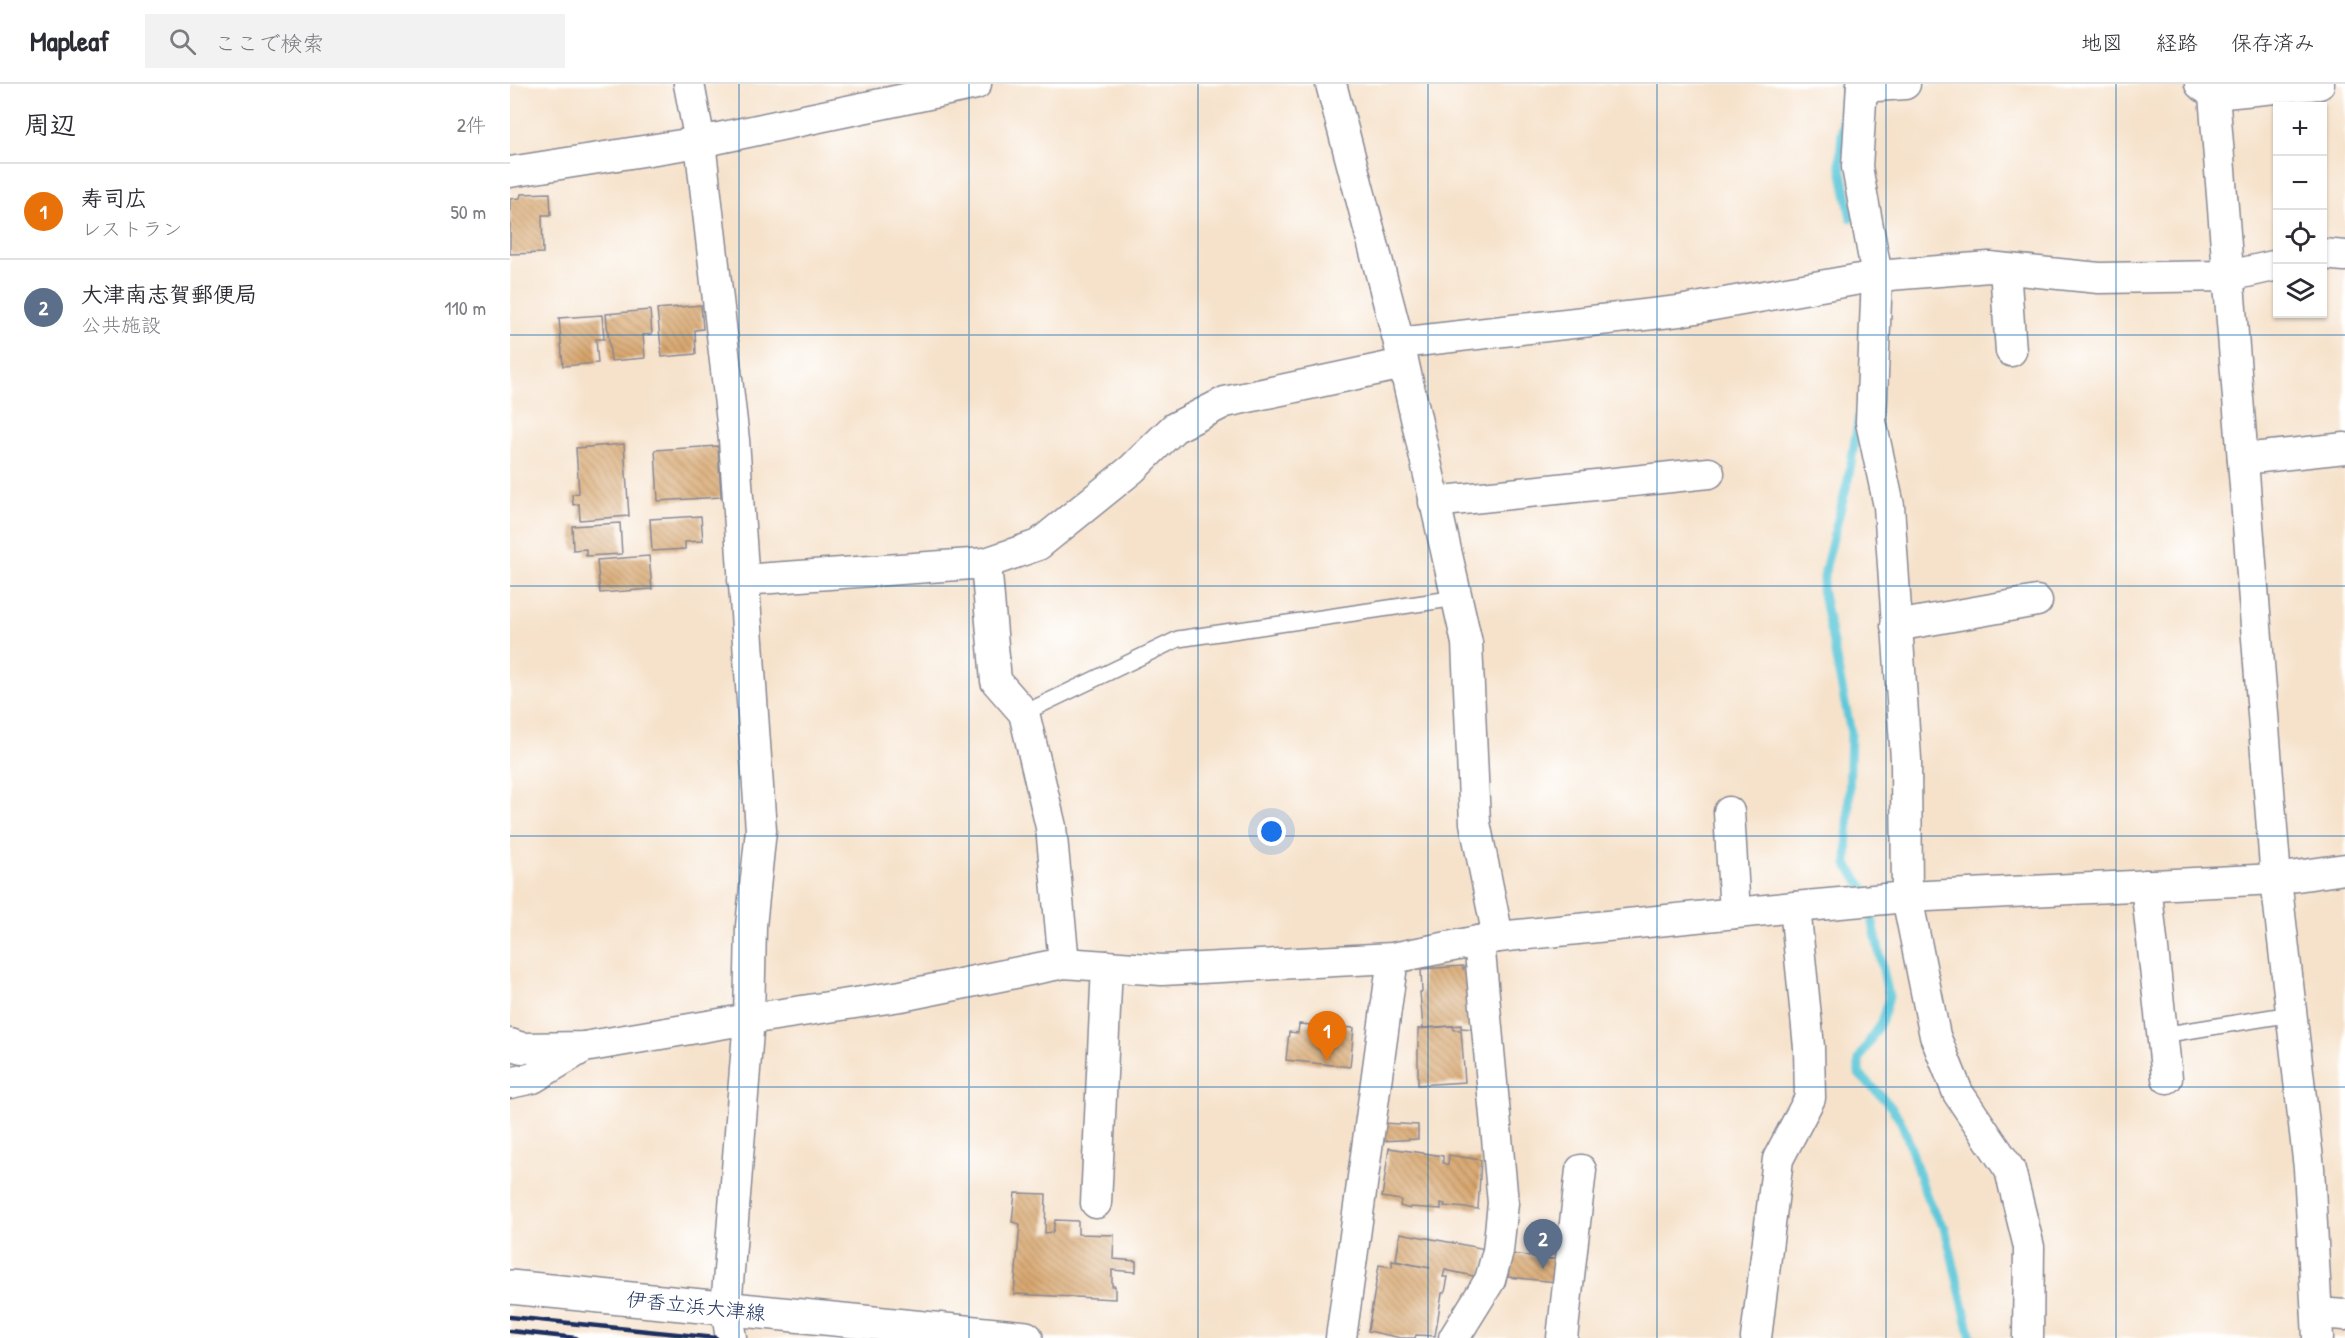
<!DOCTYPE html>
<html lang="ja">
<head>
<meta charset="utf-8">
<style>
	:root { --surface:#fff; --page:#f2f2f3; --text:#2b2b33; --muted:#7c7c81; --line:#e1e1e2; --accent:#1f6fb2 }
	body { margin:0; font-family:"Patrick Hand","Klee One",sans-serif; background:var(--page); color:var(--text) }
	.controls { position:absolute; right:18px; top:18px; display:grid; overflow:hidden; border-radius:0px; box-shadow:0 2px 4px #0004 }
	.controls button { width:54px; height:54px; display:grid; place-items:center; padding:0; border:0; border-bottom:2px solid var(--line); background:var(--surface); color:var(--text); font:30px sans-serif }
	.you { position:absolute; left:762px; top:748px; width:21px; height:21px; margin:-15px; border:4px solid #fff; border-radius:50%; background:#1a73e8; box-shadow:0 0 0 9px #1a73e833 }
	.badge { display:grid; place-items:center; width:39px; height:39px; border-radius:50%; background:var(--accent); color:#fff; font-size:20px; font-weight:700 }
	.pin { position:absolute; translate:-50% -50px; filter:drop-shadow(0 2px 3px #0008) }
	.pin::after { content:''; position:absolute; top:32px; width:21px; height:18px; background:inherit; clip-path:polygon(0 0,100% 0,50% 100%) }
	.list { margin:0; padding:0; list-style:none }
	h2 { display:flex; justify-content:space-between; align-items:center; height:78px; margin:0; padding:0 24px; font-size:26px }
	h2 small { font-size:20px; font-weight:400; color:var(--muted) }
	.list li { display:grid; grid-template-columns:39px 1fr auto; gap:18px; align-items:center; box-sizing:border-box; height:96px; padding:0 24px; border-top:2px solid var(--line) }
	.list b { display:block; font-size:22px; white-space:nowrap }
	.list p { margin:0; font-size:20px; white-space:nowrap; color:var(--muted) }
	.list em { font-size:20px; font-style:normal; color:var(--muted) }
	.icon { flex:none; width:33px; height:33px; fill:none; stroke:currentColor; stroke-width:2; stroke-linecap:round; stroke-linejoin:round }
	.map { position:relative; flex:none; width:1835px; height:1254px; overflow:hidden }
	header { display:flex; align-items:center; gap:36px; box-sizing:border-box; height:84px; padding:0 30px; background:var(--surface); border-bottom:2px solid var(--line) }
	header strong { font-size:28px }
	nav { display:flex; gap:33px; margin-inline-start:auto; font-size:21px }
	.search { width:420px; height:54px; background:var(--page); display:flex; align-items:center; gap:15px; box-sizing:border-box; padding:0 21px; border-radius:0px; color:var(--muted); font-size:22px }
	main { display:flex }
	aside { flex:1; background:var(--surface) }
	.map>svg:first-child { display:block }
</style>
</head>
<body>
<header>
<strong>Mapleaf</strong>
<div class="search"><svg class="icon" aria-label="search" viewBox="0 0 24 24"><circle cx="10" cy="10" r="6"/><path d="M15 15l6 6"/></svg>ここで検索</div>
<nav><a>地図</a><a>経路</a><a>保存済み</a></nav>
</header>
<main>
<aside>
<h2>周辺<small>2件</small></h2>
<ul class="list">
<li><span class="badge" style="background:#e8710a">1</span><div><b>寿司広</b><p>レストラン</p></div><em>50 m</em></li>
<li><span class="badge" style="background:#5c6f8a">2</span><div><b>大津南志賀郵便局</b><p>公共施設</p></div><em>110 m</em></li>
</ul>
</aside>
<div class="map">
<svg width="1835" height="1254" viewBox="0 0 1835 1254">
	<defs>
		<pattern id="building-back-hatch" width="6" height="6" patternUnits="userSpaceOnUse" patternTransform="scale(1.5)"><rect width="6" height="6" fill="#d7a46a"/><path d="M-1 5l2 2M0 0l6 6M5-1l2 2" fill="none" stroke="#ae865a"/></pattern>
	</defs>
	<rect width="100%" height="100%" fill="#fff"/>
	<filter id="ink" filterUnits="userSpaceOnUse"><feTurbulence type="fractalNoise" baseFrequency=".0167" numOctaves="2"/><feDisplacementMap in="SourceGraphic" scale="12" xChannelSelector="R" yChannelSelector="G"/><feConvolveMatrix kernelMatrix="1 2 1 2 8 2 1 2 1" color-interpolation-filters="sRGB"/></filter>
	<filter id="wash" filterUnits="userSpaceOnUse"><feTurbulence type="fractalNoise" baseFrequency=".008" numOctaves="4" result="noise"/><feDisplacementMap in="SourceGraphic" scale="24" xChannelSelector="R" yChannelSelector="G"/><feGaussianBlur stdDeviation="1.35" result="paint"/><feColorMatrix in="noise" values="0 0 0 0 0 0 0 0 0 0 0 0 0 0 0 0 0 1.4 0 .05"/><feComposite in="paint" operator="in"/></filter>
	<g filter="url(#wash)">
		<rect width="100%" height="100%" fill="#f6e2cb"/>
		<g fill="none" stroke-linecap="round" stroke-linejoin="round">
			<g stroke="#5ec8d9" stroke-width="9">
				<path d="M1335 0 1330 79 1341 134"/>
				<path d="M1349 333 1338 396 1316 482 1312 505 1341 649 1337 781 1356 807 1379 913 1372 936 1349 975V990C1365 1006 1382 1020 1392 1040 1407 1074 1411 1115 1435 1144L1461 1254"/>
			</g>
		</g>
		<g id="blocks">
			<g fill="url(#building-back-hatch)">
				<path d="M40 109 41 131H32L33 169 0 170V115L10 114 11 110Z"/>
				<path d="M191 221 193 245 185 246 186 270 152 273 147 225Z"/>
				<path d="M140 226 142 250 133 251 135 274 101 277 96 230Z"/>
				<path d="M92 231 94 255H86L88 279 53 282 49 234Z"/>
				<path d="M114 360 119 432 70 436 69 420 63 421 62 410 69 409 66 364Z"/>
				<path d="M208 362 211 413 148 417 145 366Z"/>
				<path d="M191 432 193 457 175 458V465L142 467 140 435Z"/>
				<path d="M110 439 112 470 76 472V465L63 466 62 442Z"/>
				<path d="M139 472 142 505 90 509 87 476Z"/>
				<path d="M953 882V885L961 883 964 945 951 944V941L913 944 910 908H912L911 885Z"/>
				<path d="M789 940 844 944 840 983 776 976 779 948 788 949Z"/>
				<path d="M943 942 944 946H951L955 998 908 1001V945Z"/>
				<path d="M872 1039 908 1041V1055L872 1057Z"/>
				<path d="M879 1064 933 1072V1079L938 1081 939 1071 971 1076 968 1125 934 1122 935 1120 931 1119V1125L900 1123V1125L890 1122 891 1116 872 1113Z"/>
				<path d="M505 1109 536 1110 535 1149 543 1148 545 1136 568 1137V1150L604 1151 603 1175 626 1177V1188L602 1186V1202H605V1215L504 1210 510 1140 502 1138Z"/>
				<path d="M890 1149 976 1165 973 1194 935 1186 933 1193H938L935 1208 932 1209 925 1252 906 1251 905 1254H891L858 1247 869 1181 882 1183V1177L920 1184 886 1177Z"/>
				<path d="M1001 1170 1049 1176 1047 1198 998 1193Z"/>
			</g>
		</g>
	</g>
	<g filter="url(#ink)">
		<use href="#blocks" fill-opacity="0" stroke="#888894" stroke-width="1.5"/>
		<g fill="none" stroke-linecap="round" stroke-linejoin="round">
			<g stroke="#888894" stroke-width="18">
				<g id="lane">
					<path d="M514 629 668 555 947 514"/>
					<path d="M1652 951 1781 930"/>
				</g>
			</g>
			<g stroke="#888894" stroke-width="33">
				<g id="street">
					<path d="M179 0 190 58 224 356 251 746 241 842 239 935 216 1224 221 1254"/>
					<path d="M821 0 889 259 957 559 965 739 988 853"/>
					<path d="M1352 0 1347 83 1367 192 1361 338 1379 422 1396 675 1397 813 1425 952 1448 1009 1500 1086 1519 1163 1518 1254"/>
					<path d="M1690 0 1704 10 1809 0"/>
					<path d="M1352 3 1395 0"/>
					<path d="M1704 10 1766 795 1799 1084 1808 1254"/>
					<path d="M0 88 190 58 466 0"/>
					<path d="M1812 170 1835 172"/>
					<path d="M1495 185 1501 267"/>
					<path d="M889 259 1169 227 1367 192 1479 183 1589 194 1719 192 1768 181"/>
					<path d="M1733 375 1835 364"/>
					<path d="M924 418 1199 389"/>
					<path d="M476 479 486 597 514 629 541 743 554 879"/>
					<path d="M233 496 476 479 528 461 622 385 664 344 715 318 893 280"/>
					<path d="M1386 542 1527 517"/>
					<path d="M1219 728 1225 829"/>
					<path d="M1636 801 1657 994"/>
					<path d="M0 960 12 964 74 963 239 935 391 912 554 879 652 886 883 874 988 853 1285 823 1397 813 1766 795 1835 785"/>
					<path d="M0 999 23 994 74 963"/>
					<path d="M586 1119 597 882"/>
					<path d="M1807 1229 1835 1231"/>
					<path d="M831 1254 883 874"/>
					<path d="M944 1254 980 1196 988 1167 993 1119 969 857"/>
					<path d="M1052 1254 1071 1086"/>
					<path d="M1246 1254 1268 1075 1300 1014 1299 963 1285 823"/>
				</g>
			</g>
			<g stroke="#888894" stroke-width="36">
				<path id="primary" d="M0 1203 516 1254"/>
			</g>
			<use href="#lane" stroke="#fff" stroke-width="15"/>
			<use href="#street" stroke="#fff" stroke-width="30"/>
			<use href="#primary" stroke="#fff" stroke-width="33"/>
			<g stroke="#1b2f5e" stroke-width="4.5">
				<path d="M0 1233 206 1254"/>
				<path d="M0 1247 66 1254"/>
			</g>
		</g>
	</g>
	<path fill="none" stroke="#1f6fb2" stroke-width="1.5" stroke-opacity="0.55" d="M229 0V1254M459 0V1254M688 0V1254M918 0V1254M1147 0V1254M1376 0V1254M1606 0V1254M0 251H1835M0 502H1835M0 752H1835M0 1003H1835"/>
	<g text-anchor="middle" stroke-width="4.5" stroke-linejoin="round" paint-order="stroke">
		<g font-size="20" fill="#1b2f5e" stroke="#fff">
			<text transform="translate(186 1222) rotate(6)" y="7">伊香立浜大津線</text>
		</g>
	</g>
</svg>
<div class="controls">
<button>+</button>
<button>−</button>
<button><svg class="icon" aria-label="locate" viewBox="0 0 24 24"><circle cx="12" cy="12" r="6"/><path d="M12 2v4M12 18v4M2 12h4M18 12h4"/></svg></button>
<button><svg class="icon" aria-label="layers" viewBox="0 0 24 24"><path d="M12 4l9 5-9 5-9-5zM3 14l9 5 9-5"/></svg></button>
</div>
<div class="you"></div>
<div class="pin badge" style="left:817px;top:977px;background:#e8710a">1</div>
<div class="pin badge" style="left:1033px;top:1185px;background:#5c6f8a">2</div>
</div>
</main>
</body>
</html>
